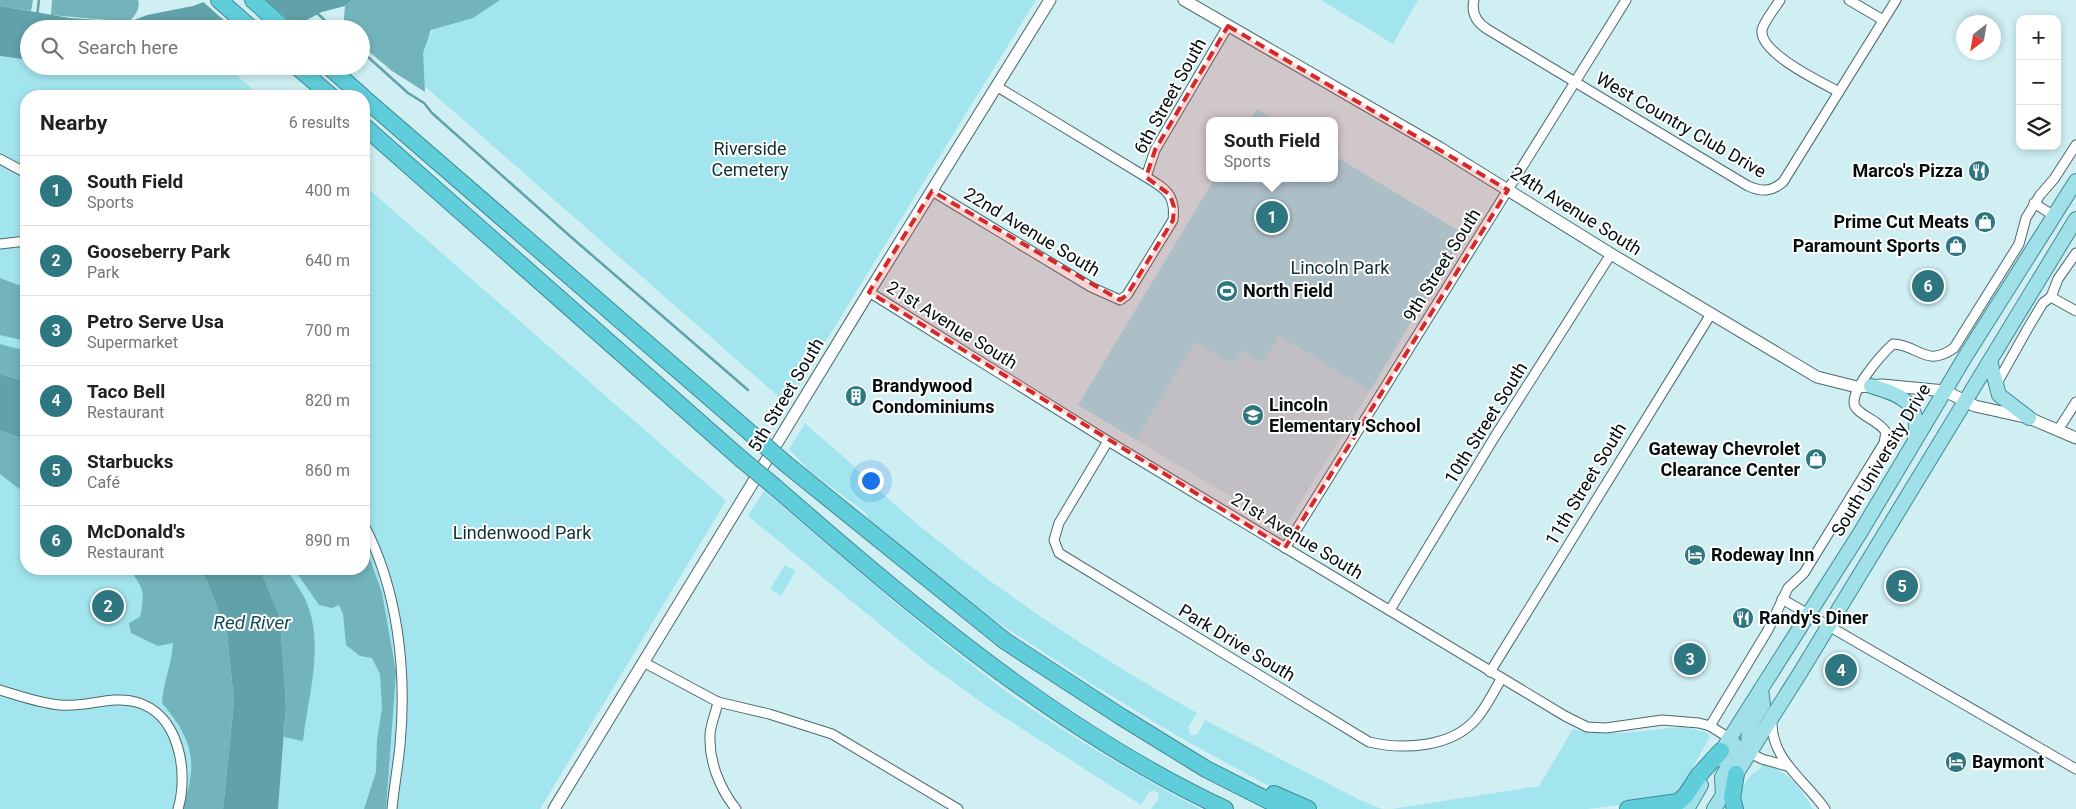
<!DOCTYPE html>
<html lang="en">
<head>
<meta charset="utf-8">
<style>
	:root { --surface:#fff; --page:#f6f6f6; --text:#202124; --muted:#757577; --line:#e0e0e0; --accent:#2f7780 }
	body { margin:0; font-family:Roboto,sans-serif; background:var(--page); color:var(--text) }
	.controls { position:absolute; right:15px; top:15px; display:grid; overflow:hidden; border-radius:10px; box-shadow:0 2px 8px #0003 }
	.controls button { width:45px; height:45px; display:grid; place-items:center; padding:0; border:0; border-bottom:1px solid var(--line); background:var(--surface); color:var(--text); font:25px sans-serif }
	.compass { position:absolute; left:1956px; top:15px; width:45px; height:45px; border-radius:50%; background:var(--surface); box-shadow:0 2px 8px #0003; rotate:211deg }
	.you { position:absolute; left:870px; top:480px; width:18px; height:18px; margin:-12px; border:4px solid #fff; border-radius:50%; background:#1a73e8; box-shadow:0 0 0 8px #1a73e833 }
	.badge { display:grid; place-items:center; width:32px; height:32px; border-radius:50%; background:var(--accent); color:#fff; font-size:16px; font-weight:700 }
	.pin { position:absolute; translate:-50% -50%; border:2px solid #fff; box-shadow:0 1px 5px #0006 }
	.popup { position:absolute; left:1206px; top:117px; width:132px; height:65px; box-sizing:border-box; display:grid; place-content:center; border-radius:10px; background:var(--surface); filter:drop-shadow(0 1px 4px #0005); font-size:16px; white-space:nowrap; color:var(--muted) }
	.popup b { font-size:19px; color:var(--text) }
	.popup::after { content:''; position:absolute; left:50%; top:100%; margin-left:-10px; border:10px solid transparent; border-top-color:var(--surface) }
	.list { margin:0; padding:0; list-style:none }
	h2 { display:flex; justify-content:space-between; align-items:center; height:65px; margin:0; padding:0 20px; font-size:21px }
	h2 small { font-size:16px; font-weight:400; color:var(--muted) }
	.list li { display:grid; grid-template-columns:32px 1fr auto; gap:15px; align-items:center; box-sizing:border-box; height:70px; padding:0 20px; border-top:1px solid var(--line) }
	.list b { display:block; font-size:19px; white-space:nowrap }
	.list p { margin:0; font-size:16px; white-space:nowrap; color:var(--muted) }
	.list em { font-size:16px; font-style:normal; color:var(--muted) }
	.icon { flex:none; width:28px; height:28px; fill:none; stroke:currentColor; stroke-width:2; stroke-linecap:round; stroke-linejoin:round }
	.map { position:relative; flex:none; width:2076px; height:809px; overflow:hidden }
	.search { position:absolute; background:var(--surface); box-shadow:0 2px 8px #0003; left:20px; top:20px; width:350px; height:55px; display:flex; align-items:center; gap:12px; box-sizing:border-box; padding:0 18px; border-radius:28px; color:var(--muted); font-size:19px }
	.panel { position:absolute; background:var(--surface); box-shadow:0 2px 8px #0003; left:20px; top:90px; width:350px; height:485px; border-radius:20px }
	.map>svg:first-child { display:block }
</style>
</head>
<body>
<div class="map">
<svg width="2076" height="809" viewBox="0 0 2076 809">
	<rect width="100%" height="100%" fill="#cfeff3"/>
	<path fill="#bce5eb" d="M1278 336 1370 391 1284 528 1136 440 1195 341 1233 364 1242 350Z"/>
	<g fill="#a3e5ee">
		<path d="M467 0H1036L787 404 404 68 440 22Z"/>
		<path d="M1321 0H1418L1393 44Z"/>
		<path d="M0 56 29 60V66H77L124 72 174 66H226L261 96H26V382L0 374Z"/>
		<path d="M1257 109 1277 121H1250Z"/>
		<path d="M1335 156 1464 234 1370 391 1279 336 1262 363 1242 350 1233 364 1195 342 1136 440 1078 405 1215 178H1334Z"/>
		<path d="M364 185 726 501 540 809H278L286 706 280 618 260 569H364Z"/>
		<path d="M805 423C819 437 836 449 850 463 951 562 1074 643 1197 713L1188 727 1190 735 1198 734 1205 720 1360 800 1382 809H1319L1265 784 1181 738 1095 686 991 618 917 562 874 527 865 512 811 472 789 449Z"/>
		<path d="M0 431 26 439V569H197L223 809H0Z"/>
		<path d="M764 491C843 557 920 627 1003 689 1065 734 1133 773 1200 809H1151L1159 798 1158 793 1154 790 1149 792 1141 805 988 707 928 664 748 516Z"/>
		<path d="M785 565 796 571 781 596 770 589Z"/>
		<path d="M1681 727 1706 732 1710 737 1681 788 1667 799 1587 809H1392L1539 786 1573 729C1607 738 1647 730 1681 727Z"/>
		<path d="M1761 765C1784 765 1803 791 1813 809H1741C1739 792 1745 776 1761 768Z"/>
	</g>
	<g fill="#73b4bc">
		<path d="M0 0H33L31 11 0 6Z"/>
		<path d="M52 0H138C141 9 135 15 129 22L51 15Z"/>
		<path d="M352 0H500L473 18 431 30 423 53 425 92 392 71 361 45V29H343L345 6Z"/>
		<path d="M0 278 26 288V341L0 335Z"/>
		<path d="M0 344 26 351V382L0 374Z"/>
		<path d="M0 431 26 439V494L0 474Z"/>
		<path d="M364 542 382 593 396 672 386 809H364L376 772 377 740 382 708 380 674 372 658 360 656 346 645 343 614 339 605 332 608 319 605 294 569H364Z"/>
		<path d="M129 569H197L206 579 227 633 234 702 223 809H182C199 762 193 740 162 703 163 682 172 664 173 643L158 646 131 633 129 623 140 617C145 593 144 588 129 569Z"/>
		<path d="M260 569H286C293 579 301 590 306 601 325 645 308 696 303 741L284 737 286 706 280 618Z"/>
	</g>
	<g fill="#61a1a9">
		<path d="M209 0H352L345 6 322 12 289 29H29V60L0 56V6L70 18 129 22 147 15 193 6Z"/>
		<path d="M77 66H174L124 72Z"/>
		<path d="M0 374 26 382V439L0 431Z"/>
		<path d="M197 569H260L280 618 286 706 278 809H223L234 702 227 633 206 579Z"/>
	</g>
	<path fill="#cfeff3" d="M201 0H266L297 27 234 29Z"/>
	<g fill="none" stroke-linecap="round" stroke-linejoin="round">
		<g stroke="#61a1a9" stroke-width="2.5">
			<path d="M317 13 334 29"/>
			<path d="M37 16 39 0"/>
			<path d="M368 57 408 93 424 103 432 113 571 237 748 390"/>
		</g>
		<g stroke="#4d696c" stroke-width="11">
			<g id="minor">
				<path d="M1474 0C1471 13 1476 22 1487 29L1748 186C1762 192 1771 192 1783 182L1896 0"/>
				<path d="M1780 0C1775 8 1764 21 1762 30 1759 53 1821 82 1839 92"/>
				<path d="M1849 0 1883 20"/>
				<path d="M996 86 1146 177"/>
				<path d="M0 159 26 173"/>
				<path d="M932 191 1091 287 1120 300 1127 295 1173 220C1176 195 1166 189 1146 177L1155 150 1228 26"/>
				<path d="M2034 203 2054 216"/>
				<path d="M0 244 26 241"/>
				<path d="M869 292 1108 441 1565 716 1587 727 1606 728 1662 720 1699 723 1710 726 1729 738"/>
				<path d="M2051 297 2076 311"/>
				<path d="M1996 385 2028 328 2043 303 2051 297 2058 279 2076 253"/>
				<path d="M2058 430 2076 402"/>
				<path d="M1108 441 1059 523 1054 540 1059 553 1369 742C1403 750 1452 748 1477 718 1486 707 1494 692 1501 679"/>
				<path d="M364 525C398 590 407 671 400 745 398 766 394 787 392 809"/>
				<path d="M1285 548 1626 0"/>
				<path d="M1782 599 2076 769"/>
				<path d="M1390 610 1494 438 1611 254"/>
				<path d="M645 663 718 702 769 714 832 734 958 809"/>
				<path d="M1490 672 1711 314"/>
				<path d="M0 690C20 696 39 703 60 705 85 708 112 695 136 702 179 713 189 772 178 809"/>
				<path d="M718 702C716 713 710 725 710 736 709 762 720 789 736 809"/>
				<path d="M1772 720C1770 759 1805 780 1825 809"/>
				<path d="M1710 726 1768 630 1788 588 1804 573 1884 443 1886 432C1878 420 1864 418 1856 408 1845 395 1883 353 1893 344 1919 345 1926 368 1954 348L2019 244 2026 218 2040 195 2054 179 2076 145"/>
				<path d="M1750 753 1762 759 1787 766"/>
			</g>
		</g>
		<g stroke="#4d696c" stroke-width="13">
			<g id="tertiary">
				<path d="M1184 0 1440 148 1611 254 1817 377 1857 387 1882 385 1945 391 1975 406 2029 418 2076 438"/>
				<path d="M554 809 869 292 1050 0"/>
			</g>
		</g>
		<g stroke="#408a94" stroke-width="16">
			<g id="primary">
				<path d="M1990 361 1999 395 2029 418"/>
				<path d="M1871 386C1901 395 1921 402 1915 438"/>
				<path d="M1750 753C1745 729 1751 724 1763 705L1761 689"/>
				<path d="M1716 760 1860 533 1965 357 2076 181"/>
				<path d="M1723 795 1722 777 1734 756 1736 746 1729 738"/>
				<path d="M1687 809 1701 785"/>
				<path d="M1714 809 1800 673 2076 219"/>
			</g>
		</g>
		<g stroke="#408a94" stroke-width="18">
			<g id="motorway">
				<path d="M219 0 252 29"/>
				<path d="M253 0 285 29"/>
				<path d="M296 66 331 96"/>
				<path d="M328 66 362 96"/>
				<path d="M364 98 754 436"/>
				<path d="M364 126 740 458"/>
				<path d="M786 464 1005 641 1120 716 1206 769 1285 809"/>
				<path d="M775 487C914 608 1057 730 1225 809"/>
				<path d="M1274 794 1308 809"/>
				<path d="M1628 809 1678 802 1686 795 1699 775 1721 751"/>
				<path d="M1735 809 1732 798 1736 774"/>
			</g>
		</g>
		<use href="#minor" stroke="#fff" stroke-width="9"/>
		<use href="#tertiary" stroke="#fff" stroke-width="11"/>
		<use href="#primary" stroke="#a0e1e9" stroke-width="14"/>
		<use href="#motorway" stroke="#60cddb" stroke-width="16"/>
		<g stroke="#408a94" stroke-width="18" stroke-linecap="butt">
			<g id="motorway-bridge">
				<path d="M754 436 786 464"/>
				<path d="M740 458 775 487"/>
			</g>
		</g>
		<use href="#motorway-bridge" stroke="#60cddb" stroke-width="16"/>
	</g>
	<path fill="#d62828" fill-opacity="0.2" stroke="#d62828" stroke-width="4" stroke-dasharray="10 6" stroke-linejoin="round" d="M1228 26 1508 190 1285 548 869 292 932 191 1120 300 1127 295 1173 220 1174 207 1170 195 1146 177 1155 150Z"/>
	<defs>
		<g id="restaurant-disc" transform="scale(1.125)"><circle r="9.5" fill="#2f7780" stroke="#fff"/><path d="M-5-6h1v4h1v-4h1v4h1v-4h1v5L-1.5 .5V6h-2V.5L-5-1ZM5-6V6H3V1.5H1.5Q1.5-4 5-6Z" fill="#fff"/></g>
		<g id="shop-disc" transform="scale(1.125)"><circle r="9.5" fill="#2f7780" stroke="#fff"/><path d="M-5-2.5h2.3a2.7 3.5 0 0 1 5.4 0H5L5.5 6h-11ZM-1.5-2.5h3a1.5 2.3 0 0 0-3 0Z" fill="#fff"/></g>
		<g id="stadium-disc" transform="scale(1.125)"><circle r="9.5" fill="#2f7780" stroke="#fff"/><path d="M0-5a6.5 5 0 1 0 0 10a6.5 5 0 1 0 0-10ZM-3.5-1.8h7v3.6h-7Z" fill="#fff"/></g>
		<g id="building-disc" transform="scale(1.125)"><circle r="9.5" fill="#2f7780" stroke="#fff"/><path d="M-4-6H4V6H1V3H-1V6H-4ZM-2.5-4.3h1.7v1.8h-1.7ZM.8-4.3h1.7v1.8H.8ZM-2.5-1h1.7V.8h-1.7ZM.8-1h1.7V.8H.8Z" fill="#fff"/></g>
		<g id="school-disc" transform="scale(1.125)"><circle r="9.5" fill="#2f7780" stroke="#fff"/><path d="M0-5L7-2L0 1L-7-2ZM-4 1L0 2.5L4 1V4Q0 6-4 4Z" fill="#fff"/></g>
		<g id="hotel-disc" transform="scale(1.125)"><circle r="9.5" fill="#2f7780" stroke="#fff"/><path d="M-6-4.5h1.5V1H6V5H4.5V3h-9V5H-6ZM-4 0a1.8 1.8 0 1 1 3.6 0ZM.5 0V-2.5h3Q6-2.5 6 0Z" fill="#fff"/></g>
	</defs>
	<g fill-rule="evenodd">
		<use href="#restaurant-disc" x="1979" y="171"/>
		<use href="#shop-disc" x="1985" y="222"/>
		<use href="#shop-disc" x="1956" y="246"/>
		<use href="#stadium-disc" x="1227" y="291"/>
		<use href="#building-disc" x="856" y="396"/>
		<use href="#school-disc" x="1253" y="415"/>
		<use href="#shop-disc" x="1816" y="459"/>
		<use href="#hotel-disc" x="1695" y="555"/>
		<use href="#restaurant-disc" x="1743" y="618"/>
		<use href="#hotel-disc" x="1956" y="762"/>
	</g>
	<g text-anchor="middle" stroke-width="4" stroke-linejoin="round" paint-order="stroke">
		<g font-size="18" fill="#040e0f" stroke="#fff">
			<text transform="translate(1170 96) rotate(-61)" y="6">6th Street South</text>
			<text transform="translate(1681 125) rotate(30)" y="6">West Country Club Drive</text>
			<text transform="translate(1576 211) rotate(32)" y="6">24th Avenue South</text>
			<text transform="translate(1032 232) rotate(31)" y="6">22nd Avenue South</text>
			<text transform="translate(1442 265) rotate(-58)" y="6">9th Street South</text>
			<text transform="translate(952 325) rotate(32)" y="6">21st Avenue South</text>
			<text transform="translate(786 395) rotate(-59)" y="6">5th Street South</text>
			<text transform="translate(1486 423) rotate(-58)" y="6">10th Street South</text>
			<text transform="translate(1881 460) rotate(-59)" y="6">South University Drive</text>
			<text transform="translate(1586 484) rotate(-59)" y="6">11th Street South</text>
			<text transform="translate(1297 536) rotate(31)" y="6">21st Avenue South</text>
			<text transform="translate(1237 643) rotate(31)" y="6">Park Drive South</text>
		</g>
		<g font-size="18" fill="#0e2f33" stroke="#fff">
			<text x="750" y="155">Riverside<tspan x="750" dy="21">Cemetery</tspan></text>
			<text x="1340" y="274">Lincoln Park</text>
			<text x="522" y="539">Lindenwood Park</text>
		</g>
		<g font-size="18" font-weight="bold" fill="#040e0f" stroke="#fff" text-anchor="start">
			<text x="1963" y="177" text-anchor="end">Marco's Pizza</text>
			<text x="1969" y="228" text-anchor="end">Prime Cut Meats</text>
			<text x="1940" y="252" text-anchor="end">Paramount Sports</text>
			<text x="1243" y="297">North Field</text>
			<text x="872" y="392">Brandywood<tspan x="872" dy="21">Condominiums</tspan></text>
			<text x="1269" y="411">Lincoln<tspan x="1269" dy="21">Elementary School</tspan></text>
			<text x="1800" y="455" text-anchor="end">Gateway Chevrolet<tspan x="1800" dy="21">Clearance Center</tspan></text>
			<text x="1711" y="561">Rodeway Inn</text>
			<text x="1759" y="624">Randy's Diner</text>
			<text x="1972" y="768">Baymont</text>
		</g>
		<g font-size="19" font-style="italic" fill="#124c53" stroke="#fff">
			<text x="252" y="629">Red River</text>
		</g>
	</g>
</svg>
<div class="controls">
<button>+</button>
<button>−</button>
<button><svg class="icon" aria-label="layers" viewBox="0 0 24 24"><path d="M12 4l9 5-9 5-9-5zM3 14l9 5 9-5"/></svg></button>
</div>
<svg class="compass" viewBox="-18 -18 36 36"><path d="M0-13l5 13h-10z" fill="#e53935"/><path d="M0 13l5-13h-10z" fill="#757577"/></svg>
<div class="you"></div>
<div class="pin badge" style="left:1272px;top:217px">1</div>
<div class="popup"><b>South Field</b>Sports</div>
<div class="pin badge" style="left:108px;top:606px">2</div>
<div class="pin badge" style="left:1690px;top:659px">3</div>
<div class="pin badge" style="left:1841px;top:670px">4</div>
<div class="pin badge" style="left:1902px;top:586px">5</div>
<div class="pin badge" style="left:1928px;top:286px">6</div>
<div class="search"><svg class="icon" aria-label="search" viewBox="0 0 24 24"><circle cx="10" cy="10" r="6"/><path d="M15 15l6 6"/></svg>Search here</div>
<section class="panel">
<h2>Nearby<small>6 results</small></h2>
<ul class="list">
<li><span class="badge">1</span><div><b>South Field</b><p>Sports</p></div><em>400 m</em></li>
<li><span class="badge">2</span><div><b>Gooseberry Park</b><p>Park</p></div><em>640 m</em></li>
<li><span class="badge">3</span><div><b>Petro Serve Usa</b><p>Supermarket</p></div><em>700 m</em></li>
<li><span class="badge">4</span><div><b>Taco Bell</b><p>Restaurant</p></div><em>820 m</em></li>
<li><span class="badge">5</span><div><b>Starbucks</b><p>Café</p></div><em>860 m</em></li>
<li><span class="badge">6</span><div><b>McDonald's</b><p>Restaurant</p></div><em>890 m</em></li>
</ul>
</section>
</div>
</body>
</html>
